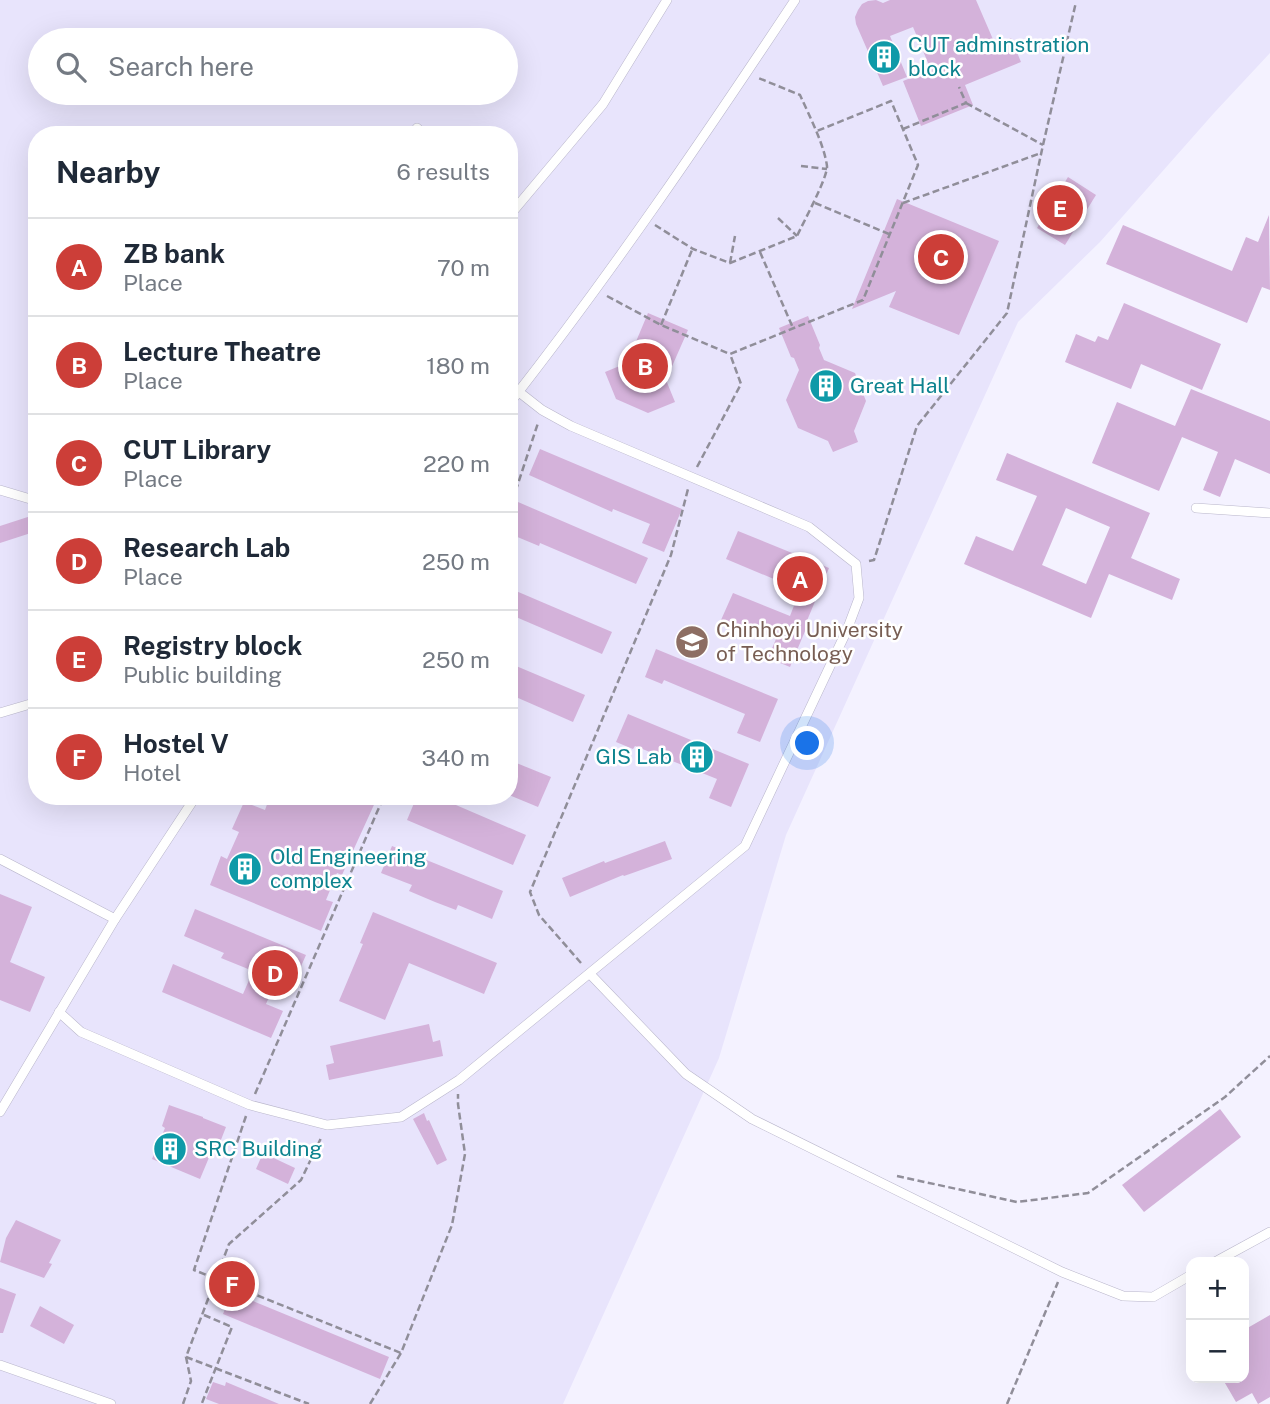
<!DOCTYPE html>
<html lang="en">
<head>
<meta charset="utf-8">
<style>
	:root { --surface:#fff; --page:#f6f6f7; --text:#1f2937; --muted:#747a83; --line:#e0e1e3; --accent:#cc3e38 }
	body { margin:0; font-family:"Public Sans",sans-serif; background:var(--page); color:var(--text) }
	.controls { position:absolute; right:21px; bottom:21px; display:grid; overflow:hidden; border-radius:14px; box-shadow:0 7px 28px #0002 }
	.controls button { width:63px; height:63px; display:grid; place-items:center; padding:0; border:0; border-bottom:2px solid var(--line); background:var(--surface); color:var(--text); font:35px sans-serif }
	.you { position:absolute; left:808px; top:744px; width:24px; height:24px; margin:-18px; border:5px solid #fff; border-radius:50%; background:#1a73e8; box-shadow:0 0 0 10px #1a73e833 }
	.badge { display:grid; place-items:center; width:46px; height:46px; border-radius:50%; background:var(--accent); color:#fff; font-size:23px; font-weight:700 }
	.pin { position:absolute; translate:-50% -50%; border:4px solid #fff; box-shadow:0 2px 7px #0006 }
	.list { margin:0; padding:0; list-style:none }
	h2 { display:flex; justify-content:space-between; align-items:center; height:91px; margin:0; padding:0 28px; font-size:30px }
	h2 small { font-size:23px; font-weight:400; color:var(--muted) }
	.list li { display:grid; grid-template-columns:46px 1fr auto; gap:21px; align-items:center; box-sizing:border-box; height:98px; padding:0 28px; border-top:2px solid var(--line) }
	.list b { display:block; font-size:26px; white-space:nowrap }
	.list p { margin:0; font-size:23px; white-space:nowrap; color:var(--muted) }
	.list em { font-size:23px; font-style:normal; color:var(--muted) }
	.icon { flex:none; width:38px; height:38px; fill:none; stroke:currentColor; stroke-width:2; stroke-linecap:round; stroke-linejoin:round }
	.map { position:relative; flex:none; width:1270px; height:1404px; overflow:hidden }
	.search { position:absolute; background:var(--surface); box-shadow:0 7px 28px #0002; left:28px; top:28px; width:490px; height:77px; display:flex; align-items:center; gap:18px; box-sizing:border-box; padding:0 24px; border-radius:38px; color:var(--muted); font-size:26px }
	.panel { position:absolute; background:var(--surface); box-shadow:0 7px 28px #0002; left:28px; top:126px; width:490px; height:679px; border-radius:28px }
	.map>svg:first-child { display:block }
</style>
</head>
<body>
<div class="map">
<svg width="1270" height="1404" viewBox="0 0 1270 1404">
	<rect width="100%" height="100%" fill="#f4f2ff"/>
	<path fill="#e8e4fc" fill-rule="evenodd" d="M0 0H1270V53L1214 113 1100 242 1018 322 786 835 719 1058 563 1404H0ZM40 40H506V93H40ZM37 135H509V796H37Z"/>
	<g fill="#d4b2da" fill-rule="evenodd">
		<path d="M876 0 883 3 890 0H976L995 44 1011 38 1021 62 965 85 973 105 921 126 903 81 931 70 913 27 890 36 907 77 883 86 856 24 855 17 858 10 862 4 868 1Z"/>
		<path d="M1068 177 1096 195 1065 245 1037 228Z"/>
		<path d="M897 199 999 241 959 335 889 307 896 291 852 309Z"/>
		<path d="M1269 215 1270 290 1262 287 1247 323 1106 264 1123 225 1232 271 1246 237 1258 242Z"/>
		<path d="M1124 303 1221 344 1202 390 1141 364 1131 389 1065 362 1076 334 1095 342 1098 336 1108 340Z"/>
		<path d="M648 313 688 330 666 380 675 402 648 413 616 399 605 372 627 363Z"/>
		<path d="M808 316 820 345 819 348 824 360 855 373 866 401 854 431 858 442 833 452 828 441 798 428 786 400 799 370 794 358 791 357 779 328Z"/>
		<path d="M1191 389 1270 421V474L1235 459 1220 497 1203 490 1218 452 1182 437 1159 491 1092 463 1117 402 1175 426Z"/>
		<path d="M540 449 682 509 664 552 642 543 650 524 613 509 612 512 529 475Z"/>
		<path d="M1007 453 1150 513 1131 558 1180 579 1172 600 1109 574 1091 618 964 564 976 536 1013 551 1037 496 996 480ZM1066 508 1110 527 1086 584 1042 565Z"/>
		<path d="M518 502 648 558 636 584 540 543 539 546 515 536 516 533 509 530V522Z"/>
		<path d="M37 514V531L0 543V526Z"/>
		<path d="M738 531 829 568 806 623 808 624 790 667 768 658 776 639 740 624 739 627 721 620 733 593 790 616 800 590 726 559Z"/>
		<path d="M509 588 612 632 602 654 509 614Z"/>
		<path d="M656 649 778 699 760 742 737 733 745 714 664 680 662 684 645 677Z"/>
		<path d="M509 663 585 695 573 722 509 694Z"/>
		<path d="M628 714 749 764 731 807 709 798 717 779 635 746 633 749 616 742Z"/>
		<path d="M509 760 551 777 538 807 509 795Z"/>
		<path d="M270 796H378L342 875 337 873 326 900 333 902 321 931 210 885 221 856 227 859 239 832 232 829 244 802 265 810Z"/>
		<path d="M417 796H435L526 835 513 865 407 820Z"/>
		<path d="M665 841 672 859 624 876 623 875 570 897 562 878 604 861 605 863Z"/>
		<path d="M392 846 503 891 492 919 458 905 456 910 435 902 409 891 412 885 381 873Z"/>
		<path d="M0 894 32 907 10 962 45 977 30 1012 0 1000Z"/>
		<path d="M195 909 306 955 294 982 278 976 266 1004 283 1011 271 1038 162 992 173 964 243 994 253 971 221 958 224 953 184 936Z"/>
		<path d="M373 912 497 963 484 994 409 963 385 1020 339 1001 363 944 360 943Z"/>
		<path d="M429 1024 433 1042 440 1040 443 1056 329 1080 326 1065 334 1063 330 1046Z"/>
		<path d="M169 1105 203 1117V1118L226 1127 217 1150 213 1148 200 1179 152 1159 165 1128 162 1126Z"/>
		<path d="M1220 1109 1241 1137 1144 1212 1122 1185Z"/>
		<path d="M424 1113 427 1121 429 1120 447 1160 437 1165 413 1119Z"/>
		<path d="M263 1153 295 1168 288 1184 256 1169Z"/>
		<path d="M16 1220 61 1240 49 1263 52 1264 44 1278 0 1262 6 1238Z"/>
		<path d="M0 1288 16 1294 3 1333H0Z"/>
		<path d="M230 1297 241 1302 243 1297 389 1357 380 1379 223 1314Z"/>
		<path d="M40 1306 74 1325 64 1344 30 1326Z"/>
		<path d="M1270 1315V1397L1258 1404 1252 1393 1236 1402 1222 1378H1244V1330Z"/>
		<path d="M213 1382 225 1386 226 1382 279 1404H219L206 1399Z"/>
	</g>
	<g fill="none" stroke-linecap="round" stroke-linejoin="round">
		<g stroke="#b9b6cb" stroke-width="10">
			<g id="service">
				<path d="M417 128 424 135"/>
				<path d="M509 216 603 104 667 0"/>
				<path d="M509 404C611 274 704 137 795 0"/>
				<path d="M0 490 37 501"/>
				<path d="M1196 508 1270 513"/>
				<path d="M0 713 37 702"/>
				<path d="M0 859 115 919"/>
				<path d="M590 974 686 1074 752 1119 1062 1272 1123 1296 1153 1297 1191 1275"/>
				<path d="M59 1012 81 1032 250 1105 327 1125 401 1117 459 1080 745 846 847 630 859 598 856 564 809 527 571 426 542 410 519 392"/>
				<path d="M0 1112 115 919 196 796"/>
				<path d="M1215 1262 1270 1232"/>
				<path d="M0 1365 111 1404"/>
			</g>
		</g>
		<g stroke="#908e99" stroke-width="2.5" stroke-dasharray="7 3.5" stroke-linecap="butt">
			<path d="M966 103 1043 145"/>
			<path d="M903 129 966 103 959 87"/>
			<path d="M801 166 827 169"/>
			<path d="M815 203 889 234"/>
			<path d="M903 203 1041 153"/>
			<path d="M778 218 797 236"/>
			<path d="M655 225 693 249 730 263 797 236C803 223 828 177 827 166 824 144 809 115 800 95L756 77"/>
			<path d="M760 252 793 328"/>
			<path d="M730 263 735 236"/>
			<path d="M607 296 661 325 730 354 863 300 918 165 891 101 817 131"/>
			<path d="M661 325 692 250"/>
			<path d="M697 467 741 384 730 354"/>
			<path d="M509 511 538 423"/>
			<path d="M869 561 874 560 917 426 1007 313 1043 145 1076 2"/>
			<path d="M581 963 539 915 530 892 671 555 688 489"/>
			<path d="M255 1094 384 796"/>
			<path d="M246 1116 194 1270 401 1353"/>
			<path d="M897 1176 1017 1202 1088 1193 1225 1097 1270 1056"/>
			<path d="M204 1315 232 1327 202 1403 205 1404"/>
			<path d="M186 1357 309 1404"/>
			<path d="M183 1404 191 1381 186 1357 229 1244 301 1180 322 1136"/>
			<path d="M370 1404 401 1353 452 1225 465 1154 458 1104V1094"/>
			<path d="M1007 1404 1058 1282"/>
		</g>
		<use href="#service" stroke="#fff" stroke-width="9"/>
	</g>
	<defs>
		<g id="building-disc" transform="scale(1.75)"><circle r="9.5" fill="#0f9aa8" stroke="#fff"/><path d="M-4-6H4V6H1V3H-1V6H-4ZM-2.5-4.3h1.7v1.8h-1.7ZM.8-4.3h1.7v1.8H.8ZM-2.5-1h1.7V.8h-1.7ZM.8-1h1.7V.8H.8Z" fill="#fff"/></g>
		<g id="university-disc" transform="scale(1.75)"><circle r="9.5" fill="#8d6e63" stroke="#fff"/><path d="M0-5L7-2L0 1L-7-2ZM-4 1L0 2.5L4 1V4Q0 6-4 4Z" fill="#fff"/></g>
	</defs>
	<g fill-rule="evenodd">
		<use href="#building-disc" x="884" y="57"/>
		<use href="#building-disc" x="826" y="386"/>
		<use href="#university-disc" x="692" y="642"/>
		<use href="#building-disc" x="697" y="757"/>
		<use href="#building-disc" x="245" y="869"/>
		<use href="#building-disc" x="170" y="1149"/>
	</g>
	<g text-anchor="middle" stroke-width="5" stroke-linejoin="round" paint-order="stroke">
		<g font-size="21" fill="#0d838f" stroke="#fff" text-anchor="start">
			<text x="908" y="52">CUT adminstration<tspan x="908" dy="24">block</tspan></text>
			<text x="850" y="393">Great Hall</text>
			<text x="672" y="764" text-anchor="end">GIS Lab</text>
			<text x="270" y="864">Old Engineering<tspan x="270" dy="24">complex</tspan></text>
			<text x="194" y="1156">SRC Building</text>
		</g>
		<g font-size="21" fill="#785e54" stroke="#fff" text-anchor="start">
			<text x="716" y="637">Chinhoyi University<tspan x="716" dy="24">of Technology</tspan></text>
		</g>
	</g>
</svg>
<div class="controls">
<button>+</button>
<button>−</button>
</div>
<div class="you"></div>
<div class="pin badge" style="left:800px;top:579px">A</div>
<div class="pin badge" style="left:645px;top:366px">B</div>
<div class="pin badge" style="left:941px;top:257px">C</div>
<div class="pin badge" style="left:275px;top:973px">D</div>
<div class="pin badge" style="left:1060px;top:208px">E</div>
<div class="pin badge" style="left:232px;top:1284px">F</div>
<div class="search"><svg class="icon" aria-label="search" viewBox="0 0 24 24"><circle cx="10" cy="10" r="6"/><path d="M15 15l6 6"/></svg>Search here</div>
<section class="panel">
<h2>Nearby<small>6 results</small></h2>
<ul class="list">
<li><span class="badge">A</span><div><b>ZB bank</b><p>Place</p></div><em>70 m</em></li>
<li><span class="badge">B</span><div><b>Lecture Theatre</b><p>Place</p></div><em>180 m</em></li>
<li><span class="badge">C</span><div><b>CUT Library</b><p>Place</p></div><em>220 m</em></li>
<li><span class="badge">D</span><div><b>Research Lab</b><p>Place</p></div><em>250 m</em></li>
<li><span class="badge">E</span><div><b>Registry block</b><p>Public building</p></div><em>250 m</em></li>
<li><span class="badge">F</span><div><b>Hostel V</b><p>Hotel</p></div><em>340 m</em></li>
</ul>
</section>
</div>
</body>
</html>
